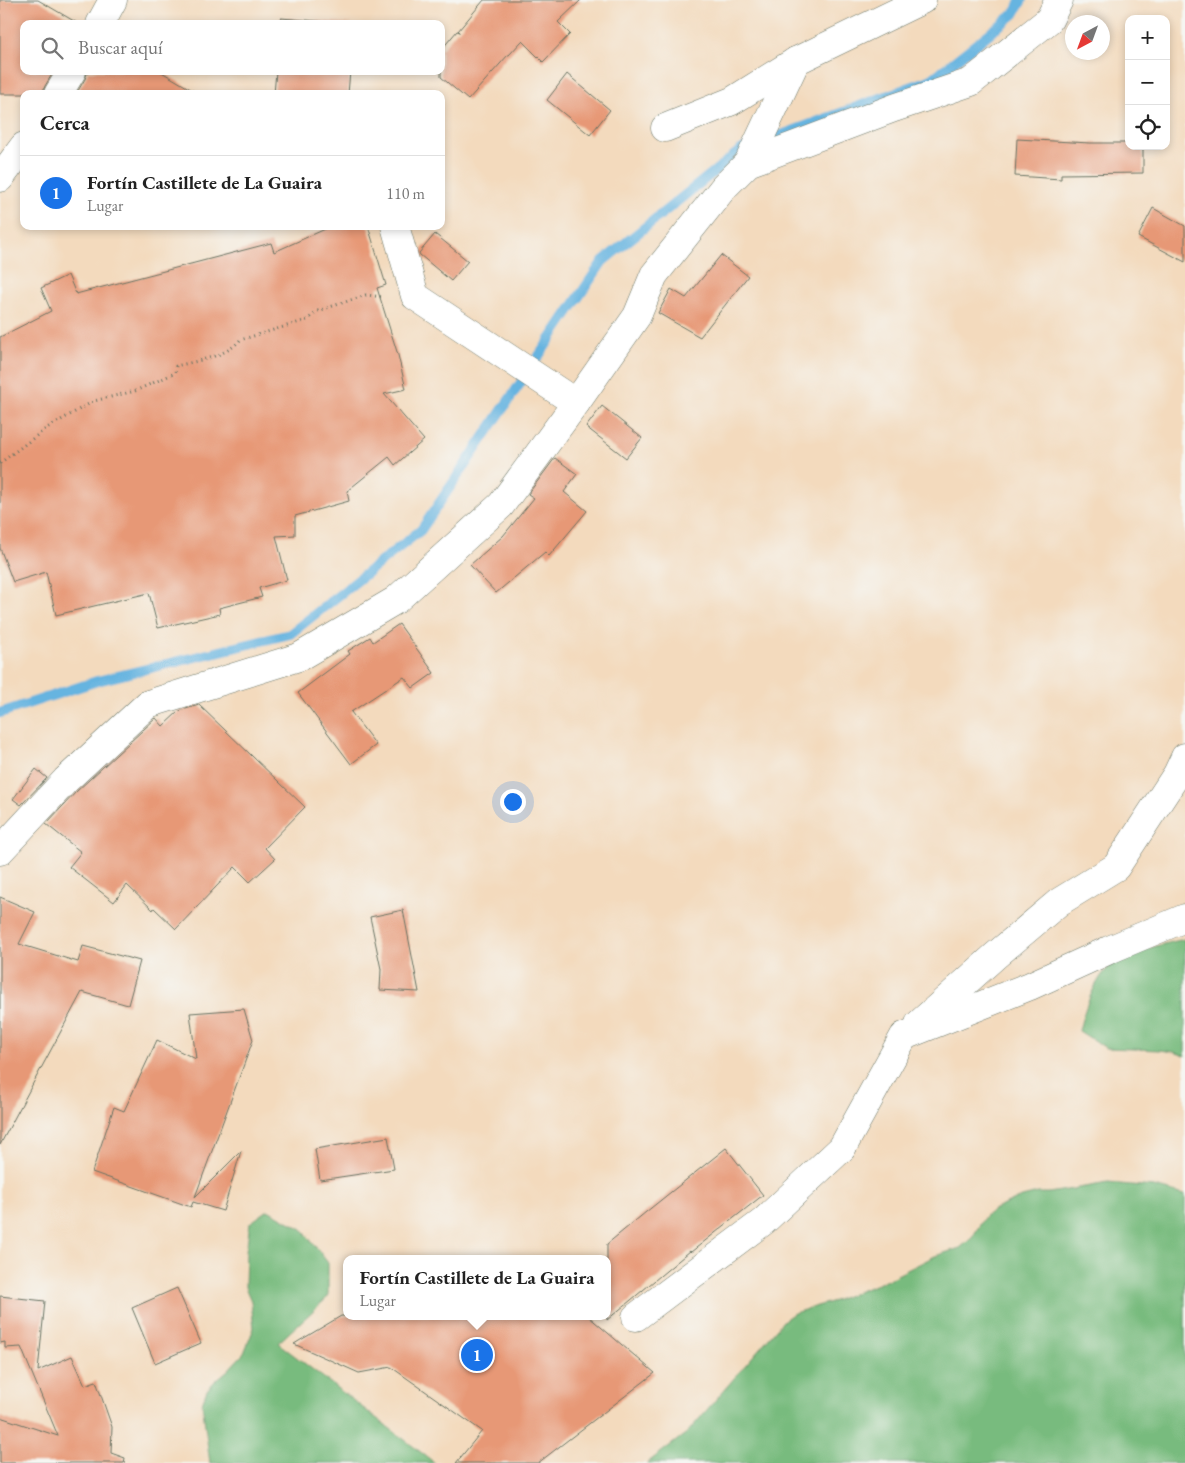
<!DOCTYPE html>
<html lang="es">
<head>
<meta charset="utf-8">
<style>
	:root { --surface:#fff; --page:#f2f2f2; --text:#222; --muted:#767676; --line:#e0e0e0; --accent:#1a73e8 }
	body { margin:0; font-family:"EB Garamond",serif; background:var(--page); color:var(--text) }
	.controls { position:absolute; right:15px; top:15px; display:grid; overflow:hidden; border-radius:10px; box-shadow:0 2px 8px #0003 }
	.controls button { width:45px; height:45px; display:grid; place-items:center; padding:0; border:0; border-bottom:1px solid var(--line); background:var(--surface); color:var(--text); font:25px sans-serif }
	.compass { position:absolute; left:1065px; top:15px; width:45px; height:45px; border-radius:50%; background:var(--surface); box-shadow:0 2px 8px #0003; rotate:221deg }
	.you { position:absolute; left:512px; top:801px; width:18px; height:18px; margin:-12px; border:4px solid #fff; border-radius:50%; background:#1a73e8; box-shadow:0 0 0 8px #1a73e833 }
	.badge { display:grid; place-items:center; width:32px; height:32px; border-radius:50%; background:var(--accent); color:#fff; font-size:16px; font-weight:700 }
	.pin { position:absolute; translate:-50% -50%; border:2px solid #fff; box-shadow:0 1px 5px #0006 }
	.popup { position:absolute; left:343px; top:1255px; width:268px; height:65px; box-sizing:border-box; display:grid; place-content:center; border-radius:10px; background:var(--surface); filter:drop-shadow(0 1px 4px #0005); font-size:16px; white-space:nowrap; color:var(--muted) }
	.popup b { font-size:19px; color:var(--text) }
	.popup::after { content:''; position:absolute; left:50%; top:100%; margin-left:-10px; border:10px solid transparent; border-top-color:var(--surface) }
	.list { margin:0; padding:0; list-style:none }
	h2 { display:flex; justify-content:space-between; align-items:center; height:65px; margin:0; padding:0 20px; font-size:21px }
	h2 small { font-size:16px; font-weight:400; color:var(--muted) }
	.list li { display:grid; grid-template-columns:32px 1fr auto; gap:15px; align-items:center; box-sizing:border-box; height:75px; padding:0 20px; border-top:1px solid var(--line) }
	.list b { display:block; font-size:19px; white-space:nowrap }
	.list p { margin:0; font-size:16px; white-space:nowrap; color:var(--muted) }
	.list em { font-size:16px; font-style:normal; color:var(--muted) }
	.icon { flex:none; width:28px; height:28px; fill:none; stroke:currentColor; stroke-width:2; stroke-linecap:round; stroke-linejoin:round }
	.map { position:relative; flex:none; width:1185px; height:1463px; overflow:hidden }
	.search { position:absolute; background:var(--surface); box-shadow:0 2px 8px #0003; left:20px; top:20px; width:425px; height:55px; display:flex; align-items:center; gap:12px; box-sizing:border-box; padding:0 18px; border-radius:10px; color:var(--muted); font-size:19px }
	.panel { position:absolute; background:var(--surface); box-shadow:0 2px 8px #0003; left:20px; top:90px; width:425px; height:140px; border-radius:10px }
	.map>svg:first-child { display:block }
</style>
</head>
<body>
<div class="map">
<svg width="1185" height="1463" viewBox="0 0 1185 1463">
	<rect width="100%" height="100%" fill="#f6f6f2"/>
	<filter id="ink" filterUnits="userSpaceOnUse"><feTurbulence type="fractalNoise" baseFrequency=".02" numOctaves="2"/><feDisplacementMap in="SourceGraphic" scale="10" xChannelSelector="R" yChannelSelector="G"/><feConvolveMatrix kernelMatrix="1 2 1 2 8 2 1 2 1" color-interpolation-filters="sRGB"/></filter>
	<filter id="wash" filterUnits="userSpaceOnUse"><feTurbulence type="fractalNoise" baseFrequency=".0096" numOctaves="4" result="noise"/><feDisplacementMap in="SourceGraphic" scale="20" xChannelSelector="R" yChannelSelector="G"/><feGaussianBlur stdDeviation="1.12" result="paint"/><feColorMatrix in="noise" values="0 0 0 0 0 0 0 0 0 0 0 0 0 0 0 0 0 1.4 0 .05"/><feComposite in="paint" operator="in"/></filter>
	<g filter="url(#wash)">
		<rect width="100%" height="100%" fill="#f3dabd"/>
		<g fill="#78bb7e" stroke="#4c7c59">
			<path d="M1185 939V1056L1174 1052 1160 1050 1106 1048 1079 1031C1084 1009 1097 971 1118 960 1135 951 1166 943 1185 939Z"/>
			<path d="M1108 1183 1154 1187 1185 1195V1463H647L688 1432 784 1320 794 1313 834 1301 885 1281 935 1256 960 1248 972 1238 985 1216 995 1209 1022 1197 1038 1193H1049Z"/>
			<path d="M268 1210 302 1229 328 1263V1297L278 1343 435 1463H210L202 1403 207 1390 216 1380 227 1371 244 1353 254 1328 251 1301 245 1287 246 1251 250 1223Z"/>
		</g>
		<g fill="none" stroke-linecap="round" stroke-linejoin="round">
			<g stroke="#66b4e0" stroke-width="10">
				<path d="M763 142 932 79 1014 14 1022 0"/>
				<path d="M0 713 97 681 290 634 421 530 603 261 741 150 749 147"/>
			</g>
		</g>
		<g id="blocks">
			<g fill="#e79876">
				<path d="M0 0H38L79 24H24V71H54L45 86 42 94H0Z"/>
				<path d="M484 0H581L558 22 570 34 543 62 522 41 509 55H508L468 100 441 77V50L457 31 460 32 458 31Z"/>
				<path d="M281 18 353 24H280Z"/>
				<path d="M88 71H160L199 94H76L85 79Z"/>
				<path d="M276 71H350L348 94H274Z"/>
				<path d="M567 74 610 110 590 135 547 100Z"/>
				<path d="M1017 139 1090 143H1129V146H1143V173L1061 174V179L1015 176Z"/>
				<path d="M1153 208 1185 226V262L1138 237Z"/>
				<path d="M332 226H368L386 285 377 288 398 355 406 389 384 394 424 440 395 465 389 457 347 491 349 501 295 516V535L276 536 287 580 259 588 262 597 219 608 220 614 158 628 149 593 56 615 46 572 13 582 0 548V337L51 311 41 288 68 275 76 294 271 243 274 252Z"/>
				<path d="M435 234 468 261 451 281 420 255 419 253Z"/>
				<path d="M721 255 748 276 700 337 658 313 671 289 686 298Z"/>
				<path d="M602 406 642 438 626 458 586 427Z"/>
				<path d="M555 458 577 474 564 492 587 511 549 556 545 552 496 593 470 565 503 536 534 498 528 494Z"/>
				<path d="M399 624 434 673 413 688 404 677 351 712 376 745 351 764 298 693 350 654 348 651 370 637 373 642Z"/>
				<path d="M199 705 305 807 265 848 275 859 250 882 235 867 176 929 154 908 153 910 127 885 114 902 69 867 81 852 46 824 77 791 156 718 163 726 179 711Z"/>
				<path d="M36 769 47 778 21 805 13 799Z"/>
				<path d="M0 897 35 912 19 944 78 962 83 946 140 961 128 1005 82 992 0 1145Z"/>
				<path d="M403 910 419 992 380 990 381 969 370 917Z"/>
				<path d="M244 1009 253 1040 195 1197 241 1151 223 1211 193 1202 191 1207 92 1172 114 1107 124 1111 157 1040 196 1059 190 1013Z"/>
				<path d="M388 1137 394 1169 320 1180 315 1149Z"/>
				<path d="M726 1148 763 1195 691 1252 690 1251 607 1320V1244L646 1212Z"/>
				<path d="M177 1288 201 1343 155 1363 132 1308Z"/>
				<path d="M0 1296 45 1301 38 1371 72 1356 85 1385 96 1381 112 1427 111 1453 125 1458 124 1463H0V1417L58 1436 21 1347 5 1348V1342L0 1343Z"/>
				<path d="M341 1316H588L655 1373 538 1463H456L482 1431 391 1367 359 1373 294 1344Z"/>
			</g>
		</g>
	</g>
	<g filter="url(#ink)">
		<use href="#blocks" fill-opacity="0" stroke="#697464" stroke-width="1"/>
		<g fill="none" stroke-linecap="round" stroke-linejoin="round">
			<g stroke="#697464" stroke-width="29">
				<g id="minor">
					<path d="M100 24 113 0"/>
					<path d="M58 94 72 71"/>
					<path d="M665 128 732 101 796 61 922 0"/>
					<path d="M748 163 796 61"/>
					<path d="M0 178 24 146"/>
					<path d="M395 226 415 296 576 403"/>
					<path d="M0 851 66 780 148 704 299 657 396 600 501 505 576 403 637 316 654 275 724 187 748 163 894 108 971 82 1049 20 1059 0"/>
					<path d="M919 1024 995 956 1059 902 1116 867 1177 774 1185 757"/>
					<path d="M636 1317 764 1221 842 1148 904 1036 1030 986 1109 950 1185 918"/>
				</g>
			</g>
			<path stroke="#697464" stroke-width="3" stroke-dasharray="1 4" stroke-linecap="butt" d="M0 463 47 428 94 401 135 391 175 373 176 366C196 361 226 357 240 340L307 320 318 311 366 295 383 297"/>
			<use href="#minor" stroke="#fff" stroke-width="28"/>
		</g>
	</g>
</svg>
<div class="controls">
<button>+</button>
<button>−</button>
<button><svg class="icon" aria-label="locate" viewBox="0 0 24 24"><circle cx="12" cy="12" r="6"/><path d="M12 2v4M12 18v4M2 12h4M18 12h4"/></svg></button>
</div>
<svg class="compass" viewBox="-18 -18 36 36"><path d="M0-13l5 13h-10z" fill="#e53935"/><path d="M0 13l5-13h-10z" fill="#767676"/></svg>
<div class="you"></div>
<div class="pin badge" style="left:477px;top:1355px">1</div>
<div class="popup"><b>Fortín Castillete de La Guaira</b>Lugar</div>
<div class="search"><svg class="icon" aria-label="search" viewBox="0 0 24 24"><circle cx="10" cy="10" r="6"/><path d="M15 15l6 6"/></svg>Buscar aquí</div>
<section class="panel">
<h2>Cerca<small></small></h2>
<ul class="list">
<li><span class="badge">1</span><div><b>Fortín Castillete de La Guaira</b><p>Lugar</p></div><em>110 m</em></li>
</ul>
</section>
</div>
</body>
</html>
